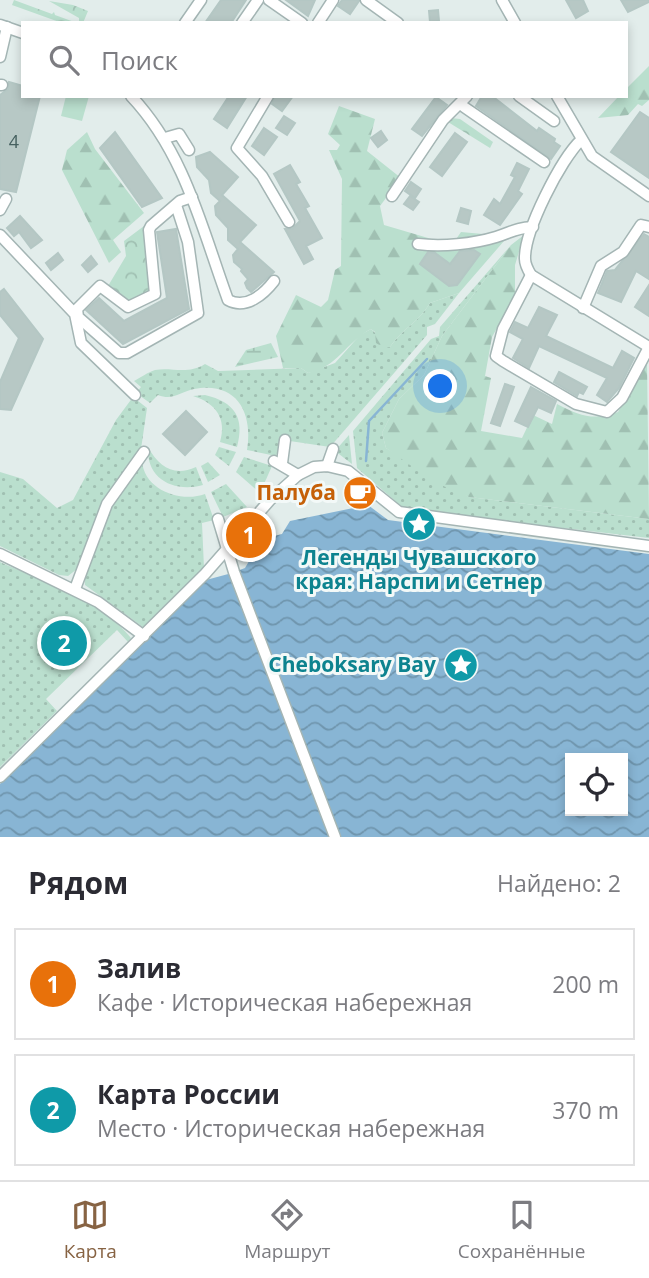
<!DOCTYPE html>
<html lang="ru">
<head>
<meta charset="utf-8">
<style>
	:root { --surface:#fff; --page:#f7f7f7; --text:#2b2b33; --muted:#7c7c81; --line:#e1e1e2; --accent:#876343 }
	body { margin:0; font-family:"Open Sans",sans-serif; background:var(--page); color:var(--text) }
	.controls { position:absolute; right:21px; bottom:21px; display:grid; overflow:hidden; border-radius:0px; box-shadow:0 4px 10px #0003 }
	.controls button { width:63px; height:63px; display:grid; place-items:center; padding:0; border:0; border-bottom:2px solid var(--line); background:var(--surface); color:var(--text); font:35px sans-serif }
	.you { position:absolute; left:441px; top:387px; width:24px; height:24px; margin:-18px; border:5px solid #fff; border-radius:50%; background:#1a73e8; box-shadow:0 0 0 10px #1a73e833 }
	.badge { display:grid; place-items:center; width:46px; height:46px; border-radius:50%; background:var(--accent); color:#fff; font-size:23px; font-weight:700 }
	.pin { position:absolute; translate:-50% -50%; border:4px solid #fff; box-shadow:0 2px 7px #0006 }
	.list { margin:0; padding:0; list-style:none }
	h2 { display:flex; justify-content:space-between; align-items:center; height:91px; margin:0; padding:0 28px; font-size:30px }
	h2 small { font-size:23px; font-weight:400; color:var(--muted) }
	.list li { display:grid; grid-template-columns:46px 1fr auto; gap:21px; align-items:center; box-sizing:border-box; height:112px; margin:0 14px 14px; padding:0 14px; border:2px solid var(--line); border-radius:0px }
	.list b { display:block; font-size:26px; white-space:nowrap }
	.list p { margin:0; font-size:23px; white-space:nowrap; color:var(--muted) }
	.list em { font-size:23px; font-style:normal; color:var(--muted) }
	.icon { flex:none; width:38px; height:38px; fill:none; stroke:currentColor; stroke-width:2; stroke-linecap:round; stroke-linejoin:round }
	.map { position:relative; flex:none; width:649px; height:837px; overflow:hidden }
	.search { position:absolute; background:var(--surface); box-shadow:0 4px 10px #0003; left:21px; right:21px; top:21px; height:77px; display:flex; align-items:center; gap:18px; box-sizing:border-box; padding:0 24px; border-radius:0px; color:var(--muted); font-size:26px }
	.sheet { height:343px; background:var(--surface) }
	nav { display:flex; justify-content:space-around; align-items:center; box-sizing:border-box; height:98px; border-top:2px solid var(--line); background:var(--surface); font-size:19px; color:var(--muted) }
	nav a { display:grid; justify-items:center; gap:4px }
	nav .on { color:var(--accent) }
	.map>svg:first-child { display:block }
</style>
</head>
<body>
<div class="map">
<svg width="649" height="837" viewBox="0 0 649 837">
	<defs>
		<pattern id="grass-dots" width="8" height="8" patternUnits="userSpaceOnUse" patternTransform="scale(1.75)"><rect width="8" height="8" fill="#badfce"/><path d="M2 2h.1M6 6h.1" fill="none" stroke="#a0c0b2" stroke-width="1.8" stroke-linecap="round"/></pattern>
		<pattern id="forest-firs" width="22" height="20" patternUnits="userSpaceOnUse" patternTransform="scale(1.75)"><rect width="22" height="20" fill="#badfce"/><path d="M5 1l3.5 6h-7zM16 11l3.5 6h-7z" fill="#a0c0b2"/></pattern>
		<pattern id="wetland-marsh" width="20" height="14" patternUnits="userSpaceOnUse" patternTransform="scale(1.75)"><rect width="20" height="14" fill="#badfce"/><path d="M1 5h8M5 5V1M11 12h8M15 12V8" fill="none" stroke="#a0c0b2"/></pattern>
		<pattern id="park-crowns" width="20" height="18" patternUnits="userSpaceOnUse" patternTransform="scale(1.75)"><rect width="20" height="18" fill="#badfce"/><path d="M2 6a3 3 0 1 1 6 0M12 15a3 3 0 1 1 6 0" fill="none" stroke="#a0c0b2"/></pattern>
		<pattern id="water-waves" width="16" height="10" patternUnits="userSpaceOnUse" patternTransform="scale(1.75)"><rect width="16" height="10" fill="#88b5d4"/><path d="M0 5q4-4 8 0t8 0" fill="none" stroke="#6f95ad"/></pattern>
	</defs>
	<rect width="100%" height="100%" fill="#e2edeb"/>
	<g fill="url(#grass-dots)">
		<path d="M511 245 442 336 424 375 399 399 382 433 386 448 469 497 649 519V538L410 510 401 506 357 468 353 431 431 339 439 336 440 327Z"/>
		<path d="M459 293 435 324 427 327V335L330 447 283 440 276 456 247 450C253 414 238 381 194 389 180 392 173 401 158 395L150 403 136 393 141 387 134 381C140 378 148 372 155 370 172 367 188 375 205 364L218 371 301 368 308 373 335 363 360 335 371 329 390 347C404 327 417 324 430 303Z"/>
		<path d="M205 395C235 402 245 418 237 447L220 442C227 419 216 403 193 396Z"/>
		<path d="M133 397 147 408 141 449 104 499 77 569 68 576 59 575 0 546V472L23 479 57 508 73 500 116 420Z"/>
		<path d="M349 435 352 464 335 451Z"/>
		<path d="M148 447C159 467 174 477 196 467L203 485C174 493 146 479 148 447Z"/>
		<path d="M219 447 236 452 229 466 215 455Z"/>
		<path d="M244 457 272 466 260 493 236 472Z"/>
		<path d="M142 461C144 490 181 503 205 494L214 520 202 523 204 568 143 627 85 585C81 547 120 491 142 461Z"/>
		<path d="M208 462 220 475 208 482 201 466Z"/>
		<path d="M226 484 247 507 223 517 211 492Z"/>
		<path d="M0 562C40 580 103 602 131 638L128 642 117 630 46 699 57 711 0 767Z"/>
	</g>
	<g fill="url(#forest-firs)">
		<path d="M649 66V100L642 106 638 104 628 115 598 118 619 96H626V89Z"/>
		<path d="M339 106 375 119 367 151 401 178 380 206 384 225 452 245 461 232 494 235 504 241 459 293 430 303C417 324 404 327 390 347L384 348 376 343 375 332 371 329C346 342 337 368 308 373L301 368H283L276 336 296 295 321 307 328 300 335 270 341 266 342 179 329 150H337L340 145 328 134Z"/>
		<path d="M87 132 95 149 144 213 113 240 121 252 109 263 62 170 67 150Z"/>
		<path d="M524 235 515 265V296L492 337 485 376 491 378 481 431 522 438 533 415 552 424 557 404C580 416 594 421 618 412L647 361 649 519 469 497 434 482 386 448 382 433 399 399 424 375 442 336 511 245Z"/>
	</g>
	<path fill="url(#wetland-marsh)" d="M271 343 278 357 235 367 246 350Z"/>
	<g fill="url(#park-crowns)">
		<path d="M14 0 52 14 54 12 55 15 77 23H62L12 5Z"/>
		<path d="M49 1 73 5 88 11 83 23H79V18Z"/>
		<path d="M451 118 460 119 493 142 490 148 448 122Z"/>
		<path d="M144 226 153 289 132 303 124 301 108 286 126 256 124 241Z"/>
	</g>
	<path fill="#badfce" d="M66 96H89L82 121 61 116Z"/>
	<g fill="url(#water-waves)" fill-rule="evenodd">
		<path d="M368 505 388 520 649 554V837H338L237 571 245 568 262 539 282 534 290 521ZM570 758H623V811H570Z"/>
		<path d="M232 573 331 837H0V784L206 580Z"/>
	</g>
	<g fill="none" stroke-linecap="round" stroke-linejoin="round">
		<path stroke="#88b5d4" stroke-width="2.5" d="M366 461 369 421 427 359"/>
	</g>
	<g fill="#b7c8c5" stroke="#b4c7c4" stroke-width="2">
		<path d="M221 0H246L231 23H205Z"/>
		<path d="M286 0H315L308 16Z"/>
		<path d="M342 0H359V1L350 14 338 6Z"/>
		<path d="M566 0H583L588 11 576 18Z"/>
		<path d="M621 0H649V2L628 12Z"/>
		<path d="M438 10 439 21 430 22 429 11Z"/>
		<path d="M9 82 23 86V96H40L16 192 0 189V95L8 89Z"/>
		<path d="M229 96H247L227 128 214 119Z"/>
		<path d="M275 96H293L282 111 272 104Z"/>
		<path d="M482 96H492L537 131 539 128 555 139 554 142 560 146 551 159 476 106Z"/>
		<path d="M436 97 447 105 422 136 412 129Z"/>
		<path d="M640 112 649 118V178L611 152Z"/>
		<path d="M284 116 295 123 287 135 276 128Z"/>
		<path d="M264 128 277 137 264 155 252 146Z"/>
		<path d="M381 131 387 140 378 147 371 138Z"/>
		<path d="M115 132 162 198 142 207 100 148Z"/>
		<path d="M455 133 467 142 442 176 430 167Z"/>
		<path d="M210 152 238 177 222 195 256 225 240 242 274 272 251 292 247 288 245 283 248 279 241 271 242 269 234 262 233 255 238 249 228 240V228L216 215 215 206 220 201 211 193 209 180 197 167 196 157Z"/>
		<path d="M517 163 529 169 518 191 522 194 500 225 484 215 494 199 500 204 515 177 511 175Z"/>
		<path d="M290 165 300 182 296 184 309 206 305 208 322 238 306 246 313 259 304 264 285 229H292L300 221 274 174Z"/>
		<path d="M411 182 421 189 415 198 405 191Z"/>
		<path d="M410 196 419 202 413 210 404 204Z"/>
		<path d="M461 208 471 211 468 224 457 221Z"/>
		<path d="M20 216 42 240 31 248 19 232 14 236 7 228Z"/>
		<path d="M176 229 189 309 123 344 86 310 99 298 124 321 167 298 157 232Z"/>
		<path d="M644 234 649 237V279L636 271 621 302 598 293 607 271 615 270Z"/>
		<path d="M474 250 480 254 457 285 449 286 420 264 428 252 435 253 450 264 460 251Z"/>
		<path d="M58 253 63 260 51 270 46 263Z"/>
		<path d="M91 256 97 264 88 272 82 265Z"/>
		<path d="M649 285V316L635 307Z"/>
		<path d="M4 289 43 339 11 410 0 409V382L19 338 0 315V292Z"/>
		<path d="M539 307 557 315 546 336 613 368 622 351 634 358 619 388 607 402 597 395 607 378 539 346 529 368 513 358 523 339 510 332 515 322 528 328Z"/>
		<path d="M559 372 587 387 583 394 579 392 577 396 554 382Z"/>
		<path d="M505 384 514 387 500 426 491 423Z"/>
		<path d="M531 387 556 401 551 413 538 407 528 427 515 421Z"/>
		<path d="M186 411 207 432 185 455 163 434Z"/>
	</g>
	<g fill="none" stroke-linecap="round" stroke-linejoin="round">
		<g stroke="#a4b5b4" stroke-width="13">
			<g id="minor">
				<path d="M269 0 302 23"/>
				<path d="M366 0 398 23"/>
				<path d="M502 0 515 23"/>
				<path d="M185 23 201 0"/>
				<path d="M242 23 258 0"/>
				<path d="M318 23 333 0"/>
				<path d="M0 25 23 33"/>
				<path d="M0 57 7 27"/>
				<path d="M0 85H2"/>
				<path d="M131 96C185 153 202 229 228 300 246 310 264 294 274 281"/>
				<path d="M268 96 237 148 262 176 289 222"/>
				<path d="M519 96 554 121"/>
				<path d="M557 96 592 156 649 196"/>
				<path d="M464 107 544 162"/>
				<path d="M165 138 179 134 189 150"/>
				<path d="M581 140C561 159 524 231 525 259 525 265 528 270 531 275L649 347"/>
				<path d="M392 196 443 120 467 96"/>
				<path d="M176 205 188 242 198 313 127 353H119L78 317 77 309 100 286 128 307 155 294 149 230 151 226 180 201 192 197"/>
				<path d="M0 210 6 199"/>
				<path d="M0 235 75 314 81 343 135 395"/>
				<path d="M418 244C442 247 473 244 496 237 512 232 515 228 533 227"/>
				<path d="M531 275 503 329 496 356 503 361 576 404 607 412 622 398 649 347"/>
				<path d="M583 308 601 266 623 252 641 225 649 227"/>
				<path d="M274 461 298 475"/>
				<path d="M282 463 285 440"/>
				<path d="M327 466 333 449"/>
				<path d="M218 519 234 572 335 837"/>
				<path d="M0 554 98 602 144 636"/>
				<path d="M75 589 107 504 144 452"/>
				<path d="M0 777 205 574 270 500 298 475 314 467 327 466 348 471 399 512 649 546"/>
			</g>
		</g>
		<use href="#minor" stroke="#fff" stroke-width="10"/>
	</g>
	<defs>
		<g id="cafe-disc" transform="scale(1.75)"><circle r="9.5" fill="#e8710a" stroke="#f3f9f8"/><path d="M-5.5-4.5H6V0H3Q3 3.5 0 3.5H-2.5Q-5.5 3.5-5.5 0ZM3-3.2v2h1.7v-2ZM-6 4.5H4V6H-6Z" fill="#fff"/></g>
		<g id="sight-disc" transform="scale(1.75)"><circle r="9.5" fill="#0f9aa8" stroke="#f3f9f8"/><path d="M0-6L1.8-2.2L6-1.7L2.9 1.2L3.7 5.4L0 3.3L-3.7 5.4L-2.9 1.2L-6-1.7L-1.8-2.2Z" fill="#fff"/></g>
	</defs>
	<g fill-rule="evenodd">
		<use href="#cafe-disc" x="360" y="493"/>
		<use href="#sight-disc" x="419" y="524"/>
		<use href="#sight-disc" x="461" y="665"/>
	</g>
	<g text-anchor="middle" stroke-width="6" stroke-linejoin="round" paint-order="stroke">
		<g font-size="18" fill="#466160">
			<text x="14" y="148">4</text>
		</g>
		<g font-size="21" font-weight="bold" fill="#c56008" stroke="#f3f9f8" text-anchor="end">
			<text x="336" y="500">Палуба</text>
		</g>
		<g font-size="21" font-weight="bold" fill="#0d838f" stroke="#f3f9f8">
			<text x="419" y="565">Легенды Чувашского<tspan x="419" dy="24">края: Нарспи и Сетнер</tspan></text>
			<text x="436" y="672" text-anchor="end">Cheboksary Bay</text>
		</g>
	</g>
</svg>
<div class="controls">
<button><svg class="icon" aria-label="locate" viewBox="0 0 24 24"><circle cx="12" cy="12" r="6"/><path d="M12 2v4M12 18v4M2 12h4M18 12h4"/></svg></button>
</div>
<div class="you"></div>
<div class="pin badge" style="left:249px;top:535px;background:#e8710a">1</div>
<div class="pin badge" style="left:64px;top:643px;background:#0f9aa8">2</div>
<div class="search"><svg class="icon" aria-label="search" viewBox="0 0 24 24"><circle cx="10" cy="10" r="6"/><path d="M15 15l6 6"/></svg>Поиск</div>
</div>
<section class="sheet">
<h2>Рядом<small>Найдено: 2</small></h2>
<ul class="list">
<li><span class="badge" style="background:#e8710a">1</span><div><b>Залив</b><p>Кафе · Историческая набережная</p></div><em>200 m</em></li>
<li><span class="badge" style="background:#0f9aa8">2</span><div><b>Карта России</b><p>Место · Историческая набережная</p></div><em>370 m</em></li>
</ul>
</section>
<nav>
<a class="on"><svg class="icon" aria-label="map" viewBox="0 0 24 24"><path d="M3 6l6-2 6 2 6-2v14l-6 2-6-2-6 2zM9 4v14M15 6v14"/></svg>Карта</a>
<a><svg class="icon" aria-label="directions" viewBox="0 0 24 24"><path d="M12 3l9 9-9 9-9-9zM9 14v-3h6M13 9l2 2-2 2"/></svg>Маршрут</a>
<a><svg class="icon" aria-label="saved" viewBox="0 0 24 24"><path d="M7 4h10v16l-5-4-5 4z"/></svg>Сохранённые</a>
</nav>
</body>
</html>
